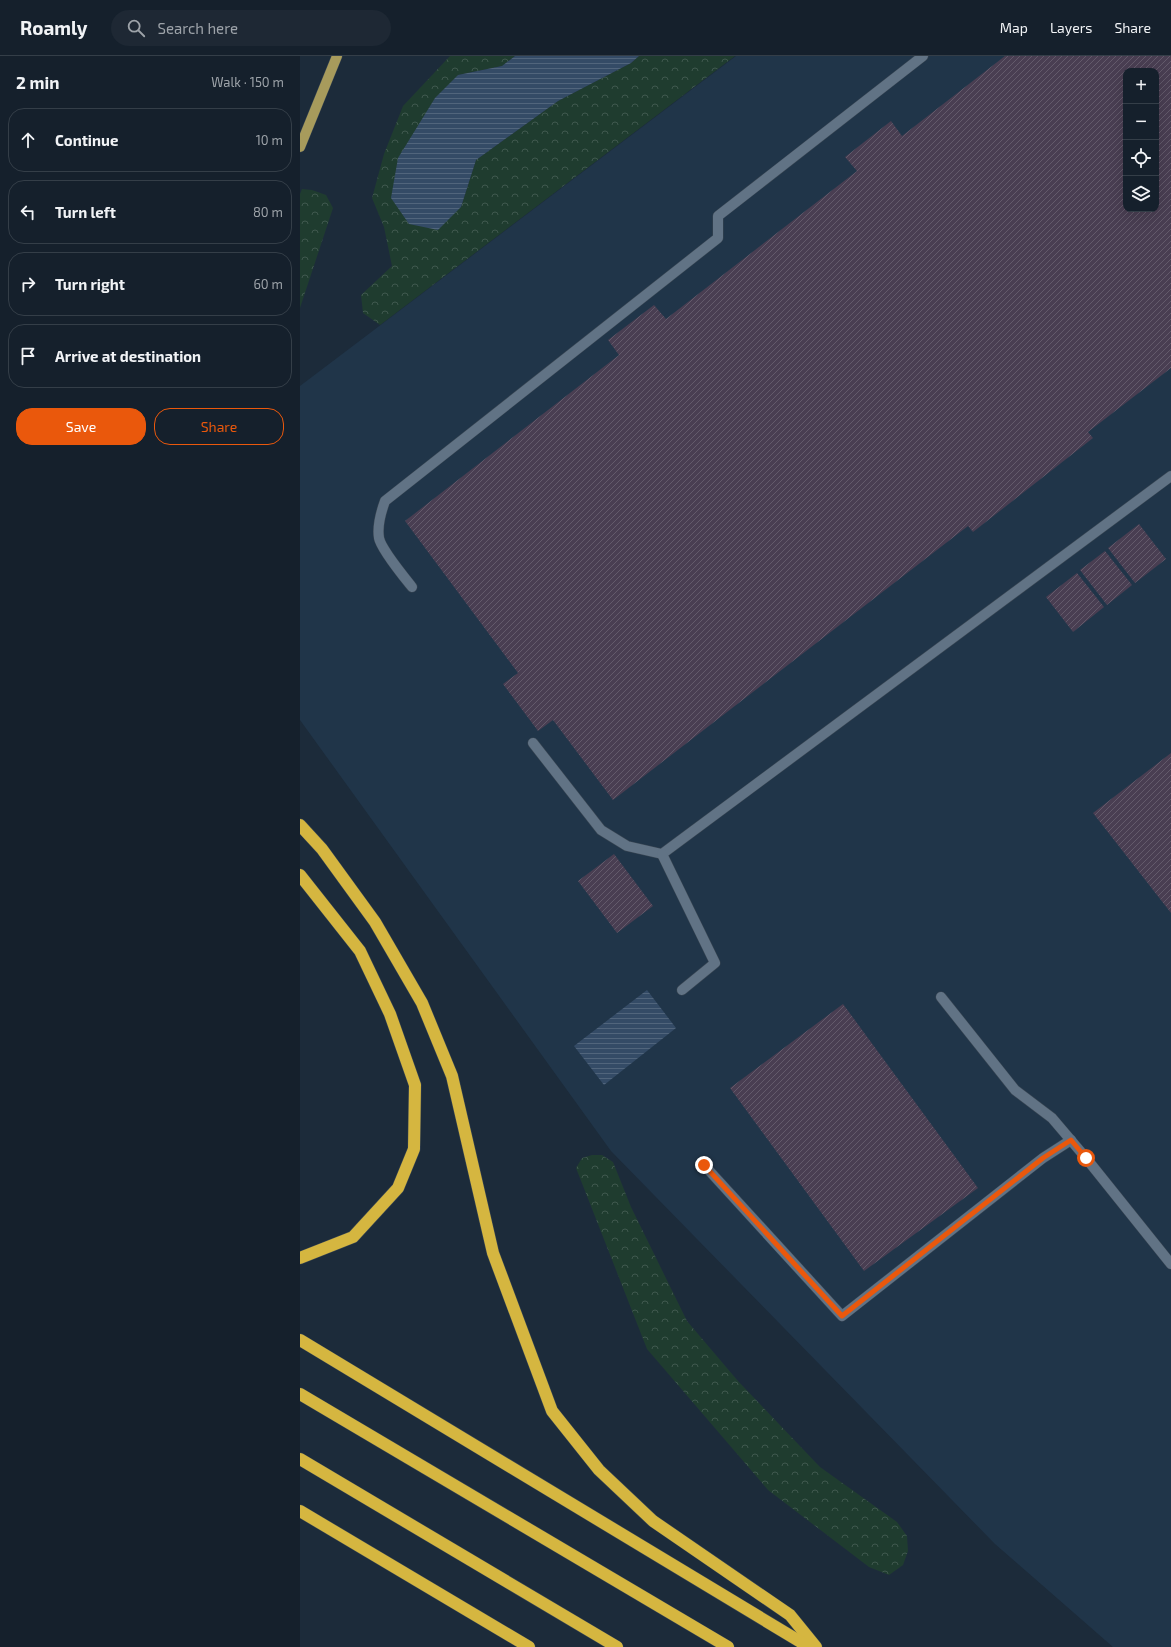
<!DOCTYPE html>
<html lang="en">
<head>
<meta charset="utf-8">
<style>
	:root { --surface:#15202c; --page:#1e2834; --text:#f1f3f6; --muted:#9da3a9; --line:#343e48; --accent:#ea580c }
	body { margin:0; font-family:"Exo 2",sans-serif; background:var(--page); color:var(--text) }
	.controls { position:absolute; right:12px; top:12px; display:grid; overflow:hidden; border-radius:8px; box-shadow:0 4px 16px #0002 }
	.controls button { width:36px; height:36px; display:grid; place-items:center; padding:0; border:0; border-bottom:1px solid var(--line); background:var(--surface); color:var(--text); font:20px sans-serif }
	.stop { position:absolute; width:12px; height:12px; margin:-9px; border:3px solid #ea580c; border-radius:50%; background:#fff }
	.stop.end { background:#ea580c; border-color:#fff; box-shadow:0 1px 4px #0008 }
	.list { margin:0; padding:0; list-style:none }
	h2 { display:flex; justify-content:space-between; align-items:center; height:52px; margin:0; padding:0 16px; font-size:17px }
	h2 small { font-size:13px; font-weight:400; color:var(--muted) }
	.list li { display:grid; grid-template-columns:26px 1fr auto; gap:12px; align-items:center; box-sizing:border-box; height:64px; margin:0 8px 8px; padding:0 8px; border:1px solid var(--line); border-radius:16px }
	.list b { display:block; font-size:15px; white-space:nowrap }
	.list em { font-size:13px; font-style:normal; color:var(--muted) }
	.actions { display:flex; gap:8px; padding:12px 16px }
	.actions a { flex:1; padding:9px 0; border:1px solid var(--accent); border-radius:16px; text-align:center; font-size:14px; color:var(--accent) }
	.actions .main { background:var(--accent); color:#fff }
	.icon { flex:none; width:22px; height:22px; fill:none; stroke:currentColor; stroke-width:2; stroke-linecap:round; stroke-linejoin:round }
	.map { position:relative; flex:none; width:871px; height:1591px; overflow:hidden }
	header { display:flex; align-items:center; gap:24px; box-sizing:border-box; height:56px; padding:0 20px; background:var(--surface); border-bottom:1px solid var(--line) }
	header strong { font-size:19px }
	nav { display:flex; gap:22px; margin-inline-start:auto; font-size:14px }
	.search { width:280px; height:36px; background:var(--page); display:flex; align-items:center; gap:10px; box-sizing:border-box; padding:0 14px; border-radius:22px; color:var(--muted); font-size:15px }
	main { display:flex }
	aside { flex:1; background:var(--surface) }
	.map>svg:first-child { display:block }
</style>
</head>
<body>
<header>
<strong>Roamly</strong>
<div class="search"><svg class="icon" aria-label="search" viewBox="0 0 24 24"><circle cx="10" cy="10" r="6"/><path d="M15 15l6 6"/></svg>Search here</div>
<nav><a>Map</a><a>Layers</a><a>Share</a></nav>
</header>
<main>
<aside>
<h2>2 min<small>Walk · 150 m</small></h2>
<ul class="list">
<li><svg class="icon" aria-label="ahead" viewBox="0 0 24 24"><path d="M12 20V5M6 11l6-6 6 6"/></svg><div><b>Continue</b></div><em>10 m</em></li>
<li><svg class="icon" aria-label="left" viewBox="0 0 24 24"><path d="M17 20v-9H6M10 6l-5 5 5 5"/></svg><div><b>Turn left</b></div><em>80 m</em></li>
<li><svg class="icon" aria-label="right" viewBox="0 0 24 24"><path d="M7 20v-9h11M14 6l5 5-5 5"/></svg><div><b>Turn right</b></div><em>60 m</em></li>
<li><svg class="icon" aria-label="arrive" viewBox="0 0 24 24"><path d="M6 21V4h12l-3 4 3 4H6"/></svg><div><b>Arrive at destination</b></div></li>
</ul>
<div class="actions"><a class="main">Save</a><a>Share</a></div>
</aside>
<div class="map">
<svg width="871" height="1591" viewBox="0 0 871 1591">
	<defs>
		<pattern id="forest-crowns" width="20" height="18" patternUnits="userSpaceOnUse"><rect width="20" height="18" fill="#1f3c2f"/><path d="M2 6a3 3 0 1 1 6 0M12 15a3 3 0 1 1 6 0" fill="none" stroke="#3f584e"/></pattern>
		<pattern id="water-rules" width="6" height="5" patternUnits="userSpaceOnUse"><rect width="6" height="5" fill="#344b66"/><path d="M0 2.5h6" fill="none" stroke="#51657c"/></pattern>
		<pattern id="building-hatch" width="6" height="6" patternUnits="userSpaceOnUse"><rect width="6" height="6" fill="#493e52"/><path d="M-1 1l2-2M0 6l6-6M5 7l2-2" fill="none" stroke="#635a6b"/></pattern>
	</defs>
	<rect width="100%" height="100%" fill="#1c2b3a"/>
	<path fill="#203549" fill-rule="evenodd" d="M436 0H871V1591H813L695 1488 311 1095 0 664V330ZM826 15H856V153H826Z"/>
	<g fill="url(#forest-crowns)">
		<path d="M150 0H215L202 10 158 19 161 151 176 104 258 45 331 7 339 0H435L80 269 63 257 61 239 92 210 84 171 72 142 84 98 103 50Z"/>
		<path d="M2 133 12 134 26 139 33 152 0 252V138Z"/>
		<path d="M292 1099H302L313 1106 331 1151 387 1265 438 1325 520 1411 597 1466 607 1480 608 1495 603 1509 589 1519 569 1511 468 1434 347 1293 276 1112 282 1102Z"/>
	</g>
	<g fill="url(#water-rules)">
		<path d="M215 0H339L331 7 258 45 176 104 161 151 138 174 109 168 91 142 98 102 135 42 158 19 202 10Z"/>
		<path d="M347 934 376 972 304 1029 274 990Z"/>
	</g>
	<g fill="url(#building-hatch)" fill-rule="evenodd">
		<path d="M705 0H871V312L788 376 793 382 673 476 668 470 313 744 253 664 238 675 203 628 218 617 105 465 319 299 308 284 354 249 366 263 557 115 545 101 591 65 602 80ZM826 15H856V153H826Z"/>
		<path d="M839 468 866 503 835 527 808 492Z"/>
		<path d="M805 495 832 529 807 549 780 514Z"/>
		<path d="M777 517 804 551 773 576 746 541Z"/>
		<path d="M871 697V857L793 757Z"/>
		<path d="M314 798 353 850 317 877 278 825Z"/>
		<path d="M543 948 678 1132 564 1215 430 1032Z"/>
	</g>
	<g fill="none" stroke-linecap="round" stroke-linejoin="round">
		<g stroke="#394653" stroke-width="11">
			<g id="minor">
				<path d="M112 531C104 521 81 493 79 482 77 470 81 456 85 445L418 182V160L623 0"/>
				<path d="M233 687 301 774 327 790 362 798 871 420"/>
				<path d="M362 798 415 907 382 934"/>
				<path d="M641 941 715 1034 752 1062 786 1102 871 1208"/>
				<path d="M404 1109 542 1260 743 1102 771 1084"/>
			</g>
		</g>
		<g stroke="#394653" stroke-width="11">
			<path id="major" d="M0 91 37 0"/>
		</g>
		<g stroke="#394653" stroke-width="13">
			<g id="highway">
				<path d="M0 769 22 793 75 866 122 947 152 1020 193 1197 252 1355 299 1414 353 1465 490 1559 516 1591"/>
				<path d="M0 819 60 895 90 958 115 1029 114 1093 98 1132 53 1181 0 1202"/>
				<path d="M0 1284 509 1591"/>
				<path d="M0 1338 428 1591"/>
				<path d="M0 1403 317 1591"/>
				<path d="M0 1455 229 1591"/>
			</g>
		</g>
		<use href="#minor" stroke="#617385" stroke-width="10"/>
		<use href="#major" stroke="#a79b5c" stroke-width="10"/>
		<use href="#highway" stroke="#d5b640" stroke-width="12"/>
	</g>
	<g fill="none" stroke-linecap="round" stroke-linejoin="round">
		<path stroke="#ea580c" stroke-width="5" d="M404 1109 542 1260 743 1102 771 1084 786 1102"/>
	</g>
</svg>
<div class="controls">
<button>+</button>
<button>−</button>
<button><svg class="icon" aria-label="locate" viewBox="0 0 24 24"><circle cx="12" cy="12" r="6"/><path d="M12 2v4M12 18v4M2 12h4M18 12h4"/></svg></button>
<button><svg class="icon" aria-label="layers" viewBox="0 0 24 24"><path d="M12 4l9 5-9 5-9-5zM3 14l9 5 9-5"/></svg></button>
</div>
<div class="stop" style="left:786px;top:1102px"></div>
<div class="stop end" style="left:404px;top:1109px"></div>
</div>
</main>
</body>
</html>
